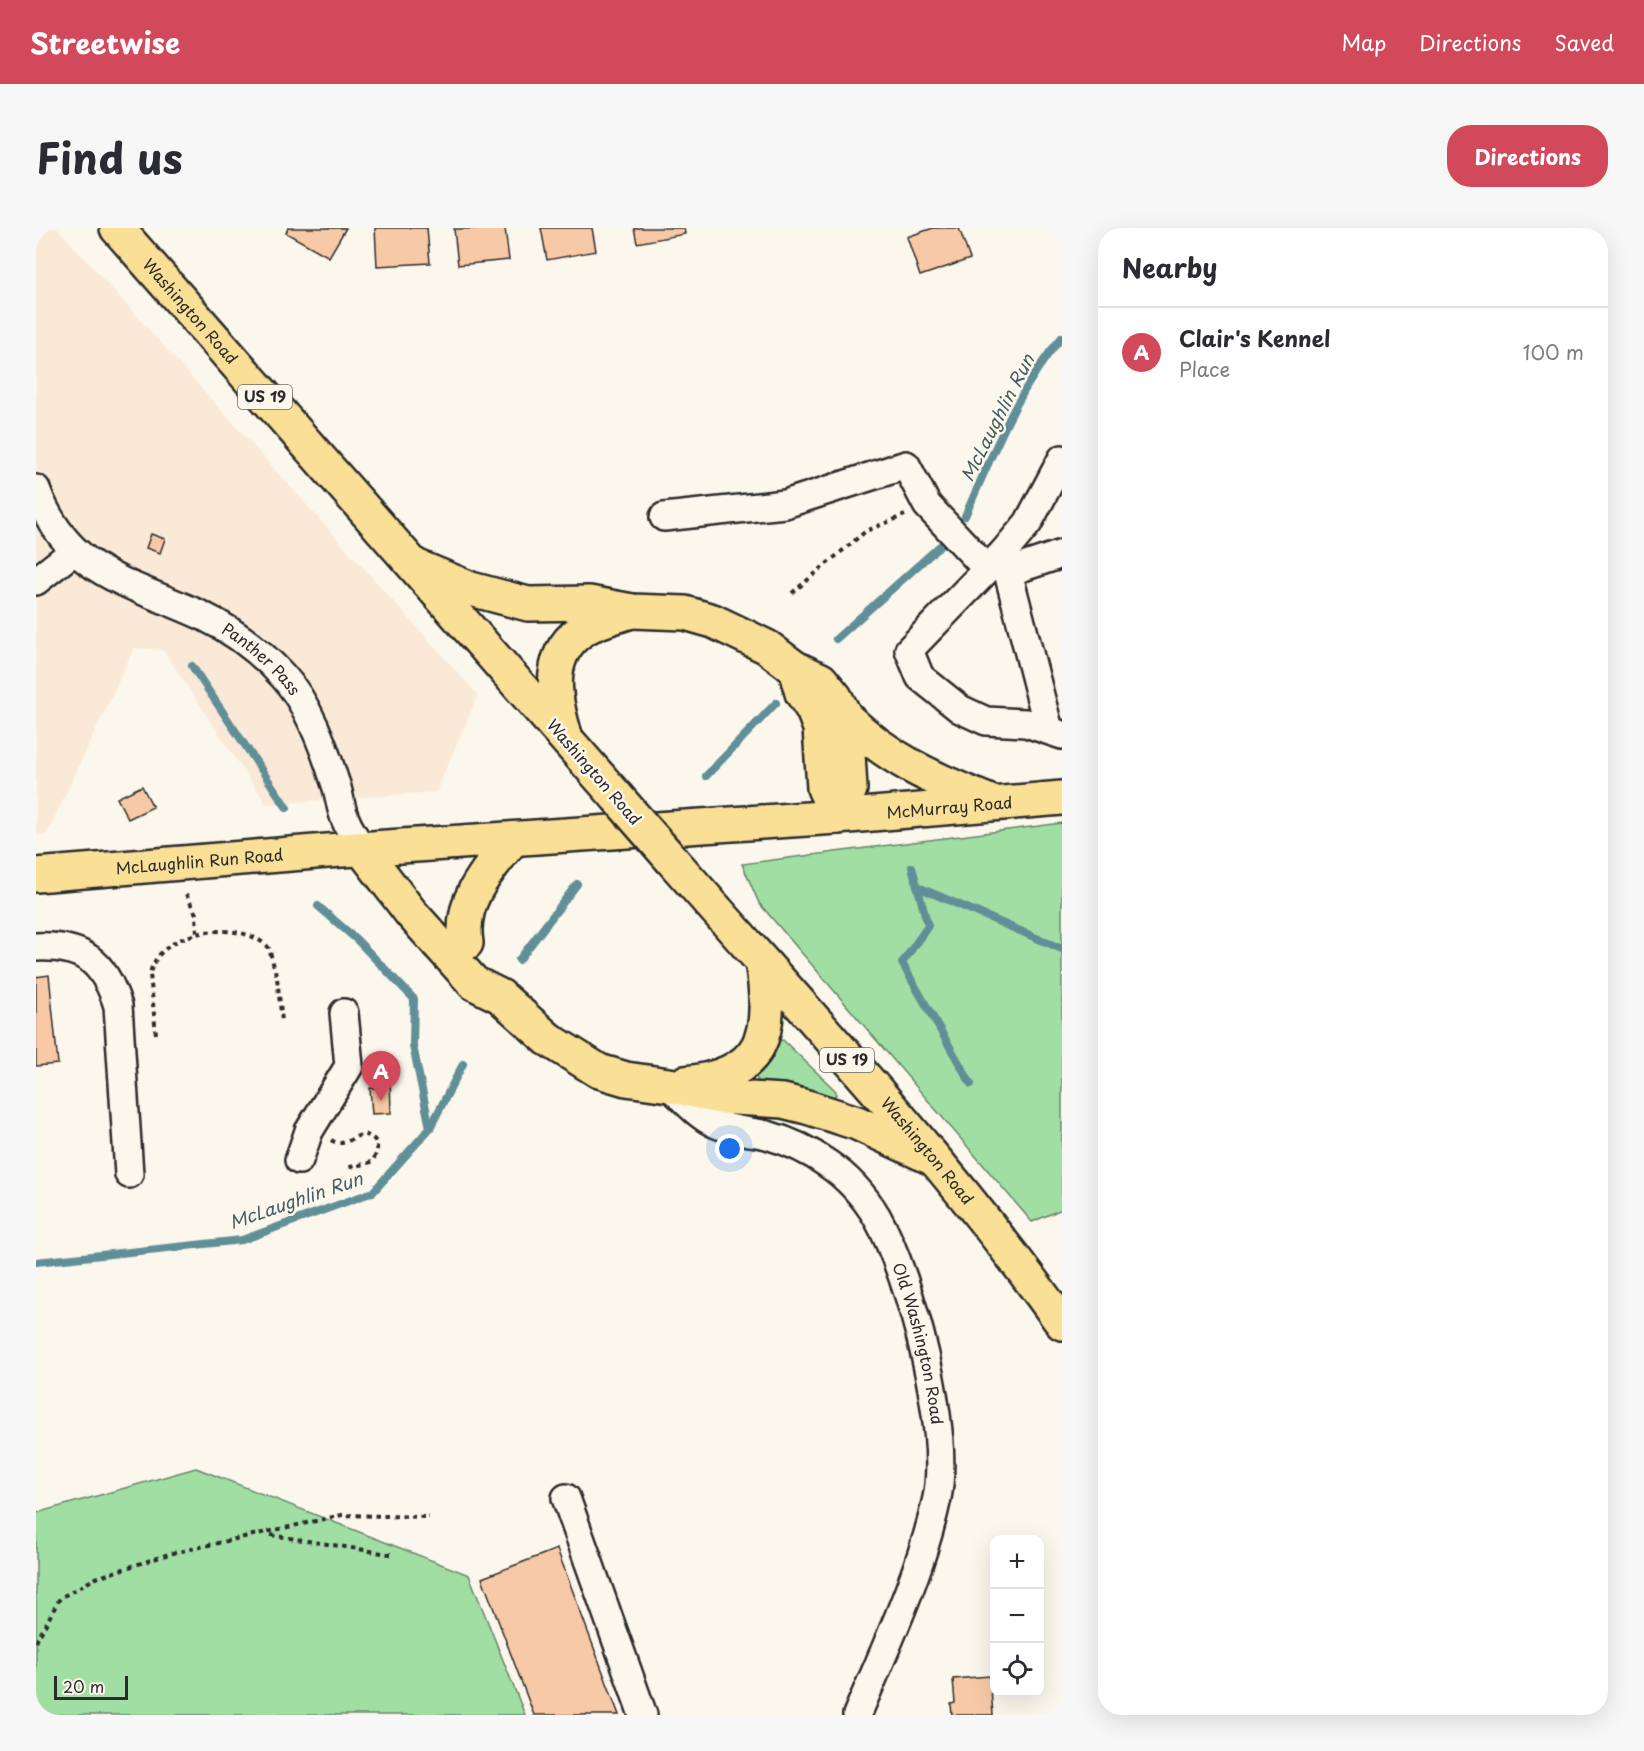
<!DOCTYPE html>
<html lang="en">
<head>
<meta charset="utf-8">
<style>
	:root { --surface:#fff; --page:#f7f7f7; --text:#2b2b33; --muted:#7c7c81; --line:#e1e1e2; --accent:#d1495b }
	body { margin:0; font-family:"Playpen Sans",sans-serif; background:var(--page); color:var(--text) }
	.controls { position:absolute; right:18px; bottom:18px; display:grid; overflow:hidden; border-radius:12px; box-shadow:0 6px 24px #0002 }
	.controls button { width:54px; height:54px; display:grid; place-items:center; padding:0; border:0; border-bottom:2px solid var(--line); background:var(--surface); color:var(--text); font:30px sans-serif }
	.scale { position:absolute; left:18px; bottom:15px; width:74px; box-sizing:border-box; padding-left:6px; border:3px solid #2b2b2b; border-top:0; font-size:16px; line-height:21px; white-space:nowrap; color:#2b2b2b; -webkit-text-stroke:4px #fbf7ec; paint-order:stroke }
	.you { position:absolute; left:694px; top:921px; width:21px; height:21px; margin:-15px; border:4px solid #fff; border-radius:50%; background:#1a73e8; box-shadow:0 0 0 9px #1a73e833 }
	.badge { display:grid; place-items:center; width:39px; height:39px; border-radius:50%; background:var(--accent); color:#fff; font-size:20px; font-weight:700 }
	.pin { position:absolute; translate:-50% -50px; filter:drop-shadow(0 2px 3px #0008) }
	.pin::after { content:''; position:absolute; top:32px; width:21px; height:18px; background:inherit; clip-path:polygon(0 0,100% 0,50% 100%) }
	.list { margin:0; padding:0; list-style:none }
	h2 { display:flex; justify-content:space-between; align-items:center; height:78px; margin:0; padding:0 24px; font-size:26px }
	h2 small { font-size:20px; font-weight:400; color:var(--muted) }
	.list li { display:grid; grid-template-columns:39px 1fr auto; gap:18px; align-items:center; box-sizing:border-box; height:90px; padding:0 24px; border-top:2px solid var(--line) }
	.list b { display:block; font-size:22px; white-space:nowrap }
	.list p { margin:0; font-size:20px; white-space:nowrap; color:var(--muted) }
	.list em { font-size:20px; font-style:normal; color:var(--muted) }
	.icon { flex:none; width:33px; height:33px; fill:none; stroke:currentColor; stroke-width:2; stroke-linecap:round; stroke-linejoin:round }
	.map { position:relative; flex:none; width:1026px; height:1487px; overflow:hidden; border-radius:24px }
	header { display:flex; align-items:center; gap:36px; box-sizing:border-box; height:84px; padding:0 30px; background:var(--accent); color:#fff }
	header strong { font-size:28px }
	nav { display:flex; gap:33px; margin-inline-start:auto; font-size:21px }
	.intro { display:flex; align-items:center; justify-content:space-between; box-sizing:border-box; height:144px; padding:0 36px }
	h1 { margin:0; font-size:42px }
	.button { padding:15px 27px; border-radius:24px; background:var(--accent); color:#fff; font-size:21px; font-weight:700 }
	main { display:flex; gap:36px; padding:0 36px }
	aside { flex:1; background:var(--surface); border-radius:24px; box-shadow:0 6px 24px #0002 }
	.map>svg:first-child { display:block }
</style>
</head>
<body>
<header>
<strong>Streetwise</strong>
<nav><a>Map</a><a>Directions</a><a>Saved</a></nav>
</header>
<div class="intro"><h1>Find us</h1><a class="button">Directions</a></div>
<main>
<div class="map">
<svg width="1026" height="1487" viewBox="0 0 1026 1487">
	<rect width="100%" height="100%" fill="#fbf7ec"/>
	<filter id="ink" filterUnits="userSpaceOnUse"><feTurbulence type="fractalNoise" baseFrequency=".0167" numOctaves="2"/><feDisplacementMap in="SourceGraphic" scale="12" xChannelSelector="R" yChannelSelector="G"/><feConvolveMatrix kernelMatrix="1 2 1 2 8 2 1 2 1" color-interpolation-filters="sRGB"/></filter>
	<g filter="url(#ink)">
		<path fill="#fae9d7" d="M0 0H21L442 467 400 564 230 576 127 422 98 420 11 606 0 607Z"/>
		<g fill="#a1dea4" stroke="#668468" stroke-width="1.5">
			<path d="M1026 595V981L996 994 723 675 706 636Z"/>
			<path d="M747 812 800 863V867L796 869 748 857 723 855 720 849 732 836 743 813Z"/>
			<path d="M160 1240 433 1347 489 1487H0V1285Z"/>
		</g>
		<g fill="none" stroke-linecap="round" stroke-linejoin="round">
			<g stroke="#608f98" stroke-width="8">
				<path d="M929 288C957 226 981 161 1026 109"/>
				<path d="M800 411 905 317"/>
				<path d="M156 438 251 580"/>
				<path d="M670 548 740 475"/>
				<path d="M876 639 892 698 866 735 935 856"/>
				<path d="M882 659 1026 721"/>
				<path d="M282 678 320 711 378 771 377 818 394 900"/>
				<path d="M483 732 541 656"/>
				<path d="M0 1034 206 1012 337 964 394 900 427 836"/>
			</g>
		</g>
		<g fill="#f8c9a7" stroke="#2b2b2b" stroke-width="1.5">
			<path d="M252 0H310L293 29 250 5Z"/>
			<path d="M339 0H391L394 35 341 38Z"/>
			<path d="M469 0 473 32 422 37 418 1Z"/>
			<path d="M505 0H556L560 23 511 32Z"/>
			<path d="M598 0H648L649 6 601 15Z"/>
			<path d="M897 0H923L934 31 884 48 871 9Z"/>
			<path d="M115 306 129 311 124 325 110 320Z"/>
			<path d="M106 558 117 579 92 591 81 570Z"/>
			<path d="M13 747 22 836 0 838V749Z"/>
			<path d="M340 851H354L355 885 336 886 334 860H340Z"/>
			<path d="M521 1321 583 1487H498L446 1350Z"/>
			<path d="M954 1448 957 1487H916L915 1476 919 1475 917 1451Z"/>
		</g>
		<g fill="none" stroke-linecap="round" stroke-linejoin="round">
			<g stroke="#2b2b2b" stroke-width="32">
				<g id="minor">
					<path d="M1026 231 992 295 967 325 873 422 884 449 924 481 950 493 990 495 1026 507"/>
					<path id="s1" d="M0 261C32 347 94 354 167 388 198 403 224 423 247 448 272 475 288 519 299 554 304 566 304 581 310 593 314 603 321 612 326 621"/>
					<path d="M628 289 749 276 870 237 891 277 951 341"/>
					<path d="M967 325 1013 502"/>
					<path d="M972 344 1026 326"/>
					<path d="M0 353 38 323"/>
					<path d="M0 719C47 717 68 733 82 778L93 946"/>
					<path id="s2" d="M633 857C647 870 660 886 678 895 695 903 713 903 731 907 752 913 774 923 792 936 811 949 829 969 841 989 875 1050 915 1202 901 1270 885 1345 851 1416 821 1487"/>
					<path d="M263 932 273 903 313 838 308 785"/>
					<path d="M530 1270 607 1487"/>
				</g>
			</g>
			<g stroke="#2b2b2b" stroke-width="38">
				<g id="major">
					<path id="s3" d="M81 0 581 569"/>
					<path d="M382 339 435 361 492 376 553 375 596 383 649 385 677 393 731 419 759 440 785 452 799 469 810 490 814 561 801 589"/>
					<path d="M759 440 766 465 777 482 784 500 788 560 801 589"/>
					<path d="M810 490C854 532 897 551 952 573"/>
					<path d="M529 507C517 468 509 423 551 399 564 392 581 388 595 383"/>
					<path d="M326 621 375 685 438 755 464 768 512 811 563 843 590 851 633 857 683 869 747 873 771 879 821 895 896 930"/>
					<path id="s4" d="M636 632C769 783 909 931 1026 1095"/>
					<path id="s5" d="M0 647 291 623 801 589 1026 570"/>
					<path d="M430 715C423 672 452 642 477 611"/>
					<path d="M649 855C729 847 738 805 726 734"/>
				</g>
			</g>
			<g stroke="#2b2b2b" stroke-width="4" stroke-dasharray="4.5 4.5" stroke-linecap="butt">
				<path d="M756 365 830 303 869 287"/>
				<path d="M150 666 160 686 161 706"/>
				<path d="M120 806 114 746C122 702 204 689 233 720L241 750 246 793"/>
				<path d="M295 912C308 920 314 910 327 906 344 910 344 921 336 934L310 940"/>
				<path d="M235 1307 359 1327"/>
				<path d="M0 1414 24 1370 60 1350 133 1326 306 1287 393 1289"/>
			</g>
			<use href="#minor" stroke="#fbf7ec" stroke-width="27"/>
			<use href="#major" stroke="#fadf96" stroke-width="33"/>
			<g stroke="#2b2b2b" stroke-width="38" stroke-linecap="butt">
				<path id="major-bridge" d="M581 569 636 632"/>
			</g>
			<use href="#major-bridge" stroke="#fadf96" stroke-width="33"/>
		</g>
	</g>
	<g text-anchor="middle" stroke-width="5" stroke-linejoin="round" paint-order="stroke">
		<g fill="#fbf7ec" stroke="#696865" stroke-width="1.5">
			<rect x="202" y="157" width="54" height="24" rx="4.5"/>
			<rect x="784" y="820" width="54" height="24" rx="4.5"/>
		</g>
		<g font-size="15" font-weight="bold" fill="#2b2b2b">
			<text x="229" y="174">US 19</text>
			<text x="811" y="837">US 19</text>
		</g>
		<g font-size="16" fill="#2b2b2b" stroke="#fbf7ec">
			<text dy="6" stroke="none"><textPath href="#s3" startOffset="111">Washington Road</textPath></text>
			<text dy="6" stroke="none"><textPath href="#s1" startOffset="291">Panther Pass</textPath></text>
			<text transform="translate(558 544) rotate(49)" y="6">Washington Road</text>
			<text dy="6" stroke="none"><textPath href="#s5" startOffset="916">McMurray Road</textPath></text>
			<text dy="6" stroke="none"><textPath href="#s5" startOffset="164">McLaughlin Run Road</textPath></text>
			<text dy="6" stroke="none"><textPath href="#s4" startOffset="387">Washington Road</textPath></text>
			<text dy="6" stroke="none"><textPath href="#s2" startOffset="388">Old Washington Road</textPath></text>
		</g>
		<g font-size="18" font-style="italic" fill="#455d62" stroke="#fbf7ec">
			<text transform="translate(962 190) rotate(-63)" y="6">McLaughlin Run</text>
			<text transform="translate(260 973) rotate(-19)" y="6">McLaughlin Run</text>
		</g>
	</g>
</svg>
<div class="controls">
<button>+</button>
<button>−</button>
<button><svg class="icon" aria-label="locate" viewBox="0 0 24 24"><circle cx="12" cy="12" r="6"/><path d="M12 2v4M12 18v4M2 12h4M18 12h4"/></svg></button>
</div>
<div class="scale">20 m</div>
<div class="you"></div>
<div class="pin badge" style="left:345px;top:873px">A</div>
</div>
<aside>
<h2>Nearby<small></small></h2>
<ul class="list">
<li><span class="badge">A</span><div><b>Clair's Kennel</b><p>Place</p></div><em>100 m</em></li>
</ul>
</aside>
</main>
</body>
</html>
